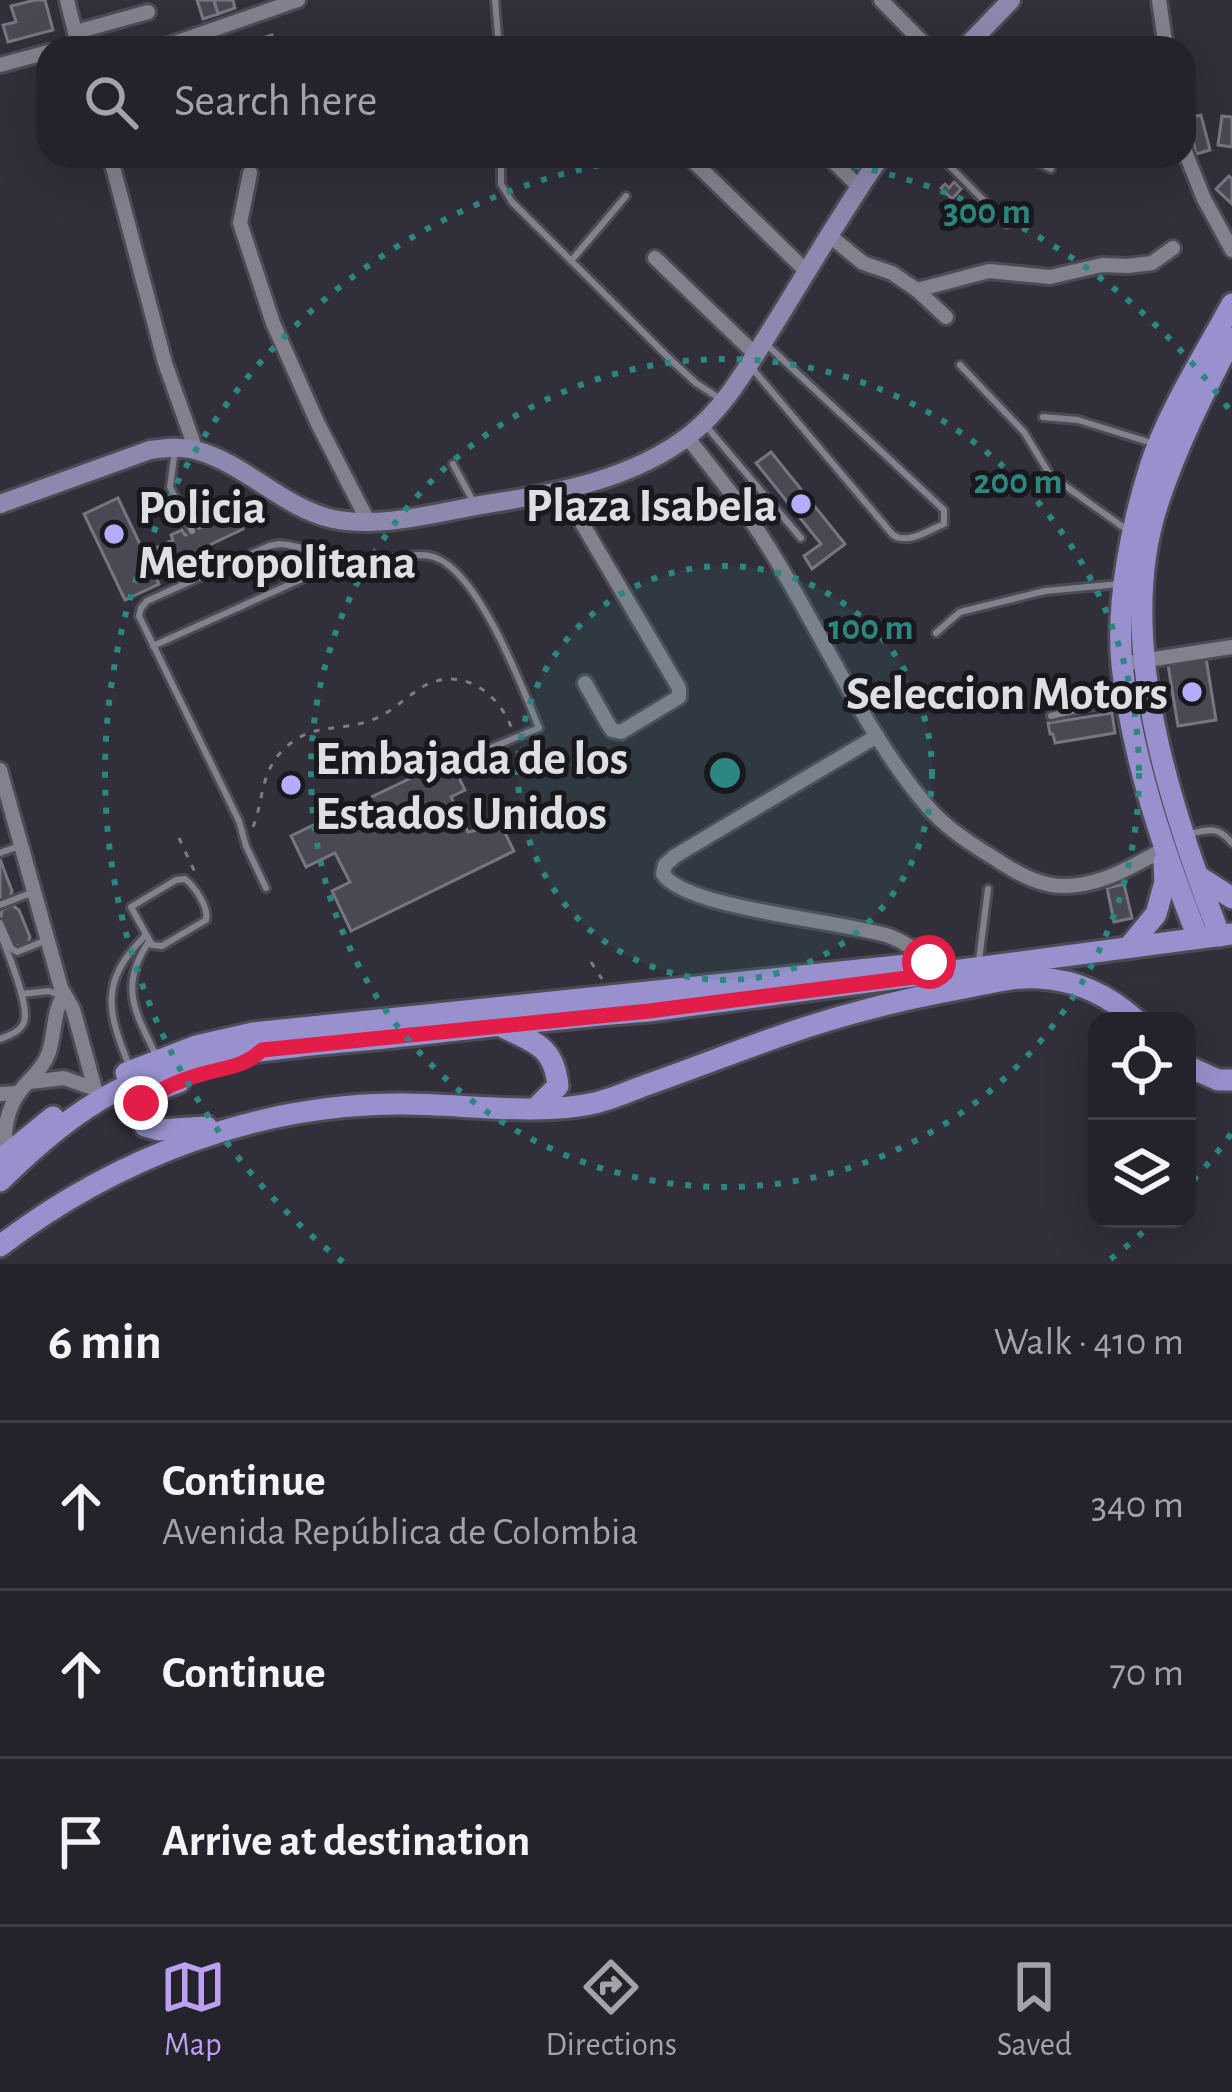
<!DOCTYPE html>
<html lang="en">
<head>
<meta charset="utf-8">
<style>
	:root { --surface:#24232c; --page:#2c2b34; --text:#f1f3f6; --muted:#a3a4a9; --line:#414048; --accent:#bca0f2 }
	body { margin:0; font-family:"Alegreya Sans",sans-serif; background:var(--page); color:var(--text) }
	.controls { position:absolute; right:36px; bottom:36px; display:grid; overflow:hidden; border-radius:24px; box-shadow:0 12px 48px #0002 }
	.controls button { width:108px; height:108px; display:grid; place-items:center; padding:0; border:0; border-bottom:3px solid var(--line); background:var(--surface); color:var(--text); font:60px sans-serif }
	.stop { position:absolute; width:36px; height:36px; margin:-27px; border:9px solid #e11d48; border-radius:50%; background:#fff }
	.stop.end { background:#e11d48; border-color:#fff; box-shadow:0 3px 12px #0008 }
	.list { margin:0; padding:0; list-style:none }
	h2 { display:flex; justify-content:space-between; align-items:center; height:156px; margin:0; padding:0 48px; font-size:51px }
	h2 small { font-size:39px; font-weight:400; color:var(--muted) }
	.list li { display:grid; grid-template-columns:78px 1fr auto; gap:36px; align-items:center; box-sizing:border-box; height:168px; padding:0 48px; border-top:3px solid var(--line) }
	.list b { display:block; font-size:45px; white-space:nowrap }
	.list p { margin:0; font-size:39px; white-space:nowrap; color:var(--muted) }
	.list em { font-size:39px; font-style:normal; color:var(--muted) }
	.icon { flex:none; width:66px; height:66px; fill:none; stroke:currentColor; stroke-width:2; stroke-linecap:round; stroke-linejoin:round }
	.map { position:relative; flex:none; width:1232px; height:1264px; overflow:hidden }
	.search { position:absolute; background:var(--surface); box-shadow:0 12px 48px #0002; left:36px; right:36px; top:36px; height:132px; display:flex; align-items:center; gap:30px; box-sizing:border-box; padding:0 42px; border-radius:36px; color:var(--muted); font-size:45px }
	.sheet { height:660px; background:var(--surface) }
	nav { display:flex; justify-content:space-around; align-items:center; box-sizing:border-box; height:168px; border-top:3px solid var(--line); background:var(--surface); font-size:33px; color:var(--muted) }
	nav a { display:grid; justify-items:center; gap:6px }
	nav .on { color:var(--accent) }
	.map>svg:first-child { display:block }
</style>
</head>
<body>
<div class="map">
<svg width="1232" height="1264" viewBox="0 0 1232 1264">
	<rect width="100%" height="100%" fill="#302f3a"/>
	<g fill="#494853" stroke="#767582" stroke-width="3">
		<path d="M35 0H45L53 30 8 42 3 25 16 22 11 6Z"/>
		<path d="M197 0H214L218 14 203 19Z"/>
		<path d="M214 0H233L235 8 218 14Z"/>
		<path d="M272 35 276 48H241L240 45Z"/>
		<path d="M1201 115 1210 150 1196 154 1188 118Z"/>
		<path d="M1222 116 1232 117V147L1218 145Z"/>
		<path d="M1229 176 1232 179V204L1216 189Z"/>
		<path d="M954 182 961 189 952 199 941 188 945 184 949 188Z"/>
		<path d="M771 452 845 544 812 569 804 556 821 544 756 463Z"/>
		<path d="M118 498 159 584 125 600 84 514Z"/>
		<path d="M235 511 243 529 153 572 145 553 173 540 171 535 182 530 185 535Z"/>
		<path d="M1206 658 1216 720 1178 726 1168 665Z"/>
		<path d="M1112 713 1115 733 1055 743 1053 734H1050L1048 723Z"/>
		<path d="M450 759 465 790 451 797 468 832 501 825 514 851 351 931 332 891 350 882 335 853 306 867 291 836Z"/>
		<path d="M0 859 12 891 10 897 0 901Z"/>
		<path d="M1124 884 1132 918 1114 922 1107 888Z"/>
		<path d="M12 905 19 910 30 937 28 944 24 947 13 945 1 918 2 910Z"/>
	</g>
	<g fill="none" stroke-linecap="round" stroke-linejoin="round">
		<g stroke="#4b4b54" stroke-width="12">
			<g id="service">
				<path d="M495 0 499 48"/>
				<path d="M501 156V184L512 202 672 361 696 383 722 400"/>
				<path d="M940 156 1007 224"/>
				<path d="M1025 156 1051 169"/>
				<path d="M571 261 626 196"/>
				<path d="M960 365 1024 432 1050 475 1130 532"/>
				<path d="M751 367 893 535C908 545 929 530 944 524V510L766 344"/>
				<path d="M1043 417 1078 420 1155 444"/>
				<path d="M706 426 801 538"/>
				<path d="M175 450 170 487 192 531"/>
				<path d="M453 464 474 503"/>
				<path d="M201 549 211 572"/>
				<path d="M936 633 960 612 1045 591 1120 584"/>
				<path d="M153 646 342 561"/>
				<path d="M1051 716 1119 700"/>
				<path d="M1188 834C1209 830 1217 825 1232 843"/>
				<path d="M0 853 19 846"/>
				<path d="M185 879C195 887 209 907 206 920L162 946 152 945 131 907 176 880Z"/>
				<path d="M266 888 246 846 239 821 139 616 141 608 147 601 269 546 279 544C307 545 332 563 360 563 383 564 411 550 434 557 479 572 522 687 539 728L464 759"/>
				<path d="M0 905 31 893"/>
				<path d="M0 923 11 948 17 952 47 940"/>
				<path d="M0 933C7 951 30 1005 24 1022 20 1032 10 1035 0 1039"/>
				<path d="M148 943C119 986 135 1012 155 1053"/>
				<path d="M979 960 988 889"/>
				<path d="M22 994 49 991 60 995"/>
				<path d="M130 1068C107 1011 99 982 145 936"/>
			</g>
		</g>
		<g stroke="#4b4b54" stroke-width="20">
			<g id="minor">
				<path d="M67 0 79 48"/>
				<path d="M881 0 928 48"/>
				<path d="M1159 0 1166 48"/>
				<path d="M76 32 148 12"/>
				<path d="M160 48 298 0"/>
				<path d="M0 65 48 52"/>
				<path d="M1184 149 1204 199 1232 250"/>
				<path d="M110 156 165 363 196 450"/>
				<path d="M688 156 807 272"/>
				<path d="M828 156 860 188"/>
				<path d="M250 173 240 223 273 323 318 424 369 523"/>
				<path d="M830 236 863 263 892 273 917 290 989 271 1050 277 1102 265 1128 266 1152 263 1173 248"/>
				<path d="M655 258 755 354"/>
				<path d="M917 290 946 317"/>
				<path d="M687 437C716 474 745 509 769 548 821 631 865 734 928 807 946 828 971 844 994 858 1012 870 1030 881 1052 885 1092 891 1130 868 1164 849"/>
				<path d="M563 491 679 688V697L621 732 612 730 608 724 585 683"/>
				<path d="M1122 664 1232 647"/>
				<path d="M877 736 675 856 665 865 663 874C686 909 844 921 889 936 903 941 918 952 929 962"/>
				<path d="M0 770 61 988 73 1009 95 1089"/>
				<path d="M30 1082 64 1078 95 1089"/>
				<path d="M0 1094 18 1093"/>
				<path d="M7 1154C2 1132 7 1108 21 1090 32 1076 43 1069 49 1052 55 1033 53 1013 63 996"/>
			</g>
		</g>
		<g stroke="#4b4b54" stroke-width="24">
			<g id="secondary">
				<path d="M965 48 1011 0"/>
				<path d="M0 504 150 450C165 448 180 446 195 450 245 463 283 508 333 519 383 529 438 512 487 504 557 493 634 479 691 434 725 407 746 369 769 333 806 274 841 213 881 156"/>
			</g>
		</g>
		<g stroke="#4b4b54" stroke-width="27">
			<g id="primary">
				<path d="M1198 876 1232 898"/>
				<path d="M1220 936C1171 811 1114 639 1157 506 1176 447 1204 392 1232 338"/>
				<path d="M1198 938C1164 851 1132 759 1122 665 1116 603 1131 527 1150 467 1167 413 1205 354 1232 304"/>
				<path d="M1129 947 1156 914 1165 882 1164 862"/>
				<path d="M503 1027C535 1043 554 1046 558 1086L536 1108"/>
				<path d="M1187 1066 1218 1080H1232"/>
				<path d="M126 1073 196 1046 253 1033 907 965"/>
				<path d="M179 1082 160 1089 141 1103 139 1112 145 1126 159 1130 207 1127"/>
				<path d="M0 1160 53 1117"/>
				<path d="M0 1181C34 1148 73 1113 116 1091 201 1049 301 1047 394 1037 479 1028 564 1017 649 1011L1232 934"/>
				<path d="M0 1246C115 1158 258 1103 404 1104 463 1104 537 1116 595 1103 612 1099 630 1091 646 1085 692 1069 737 1051 783 1035 840 1015 899 1000 959 989 985 984 1013 976 1039 978 1077 980 1110 996 1137 1021"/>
			</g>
		</g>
		<g stroke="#7d7d86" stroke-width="3" stroke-dasharray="6 9" stroke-linecap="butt">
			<path d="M253 827C264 799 260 773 283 750 311 722 336 732 369 721 391 714 405 697 424 686 462 666 498 692 512 729"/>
			<path d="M179 838 198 879"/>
			<path d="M591 962 602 979"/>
		</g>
		<use href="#service" stroke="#82818e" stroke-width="6"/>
		<use href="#minor" stroke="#82818e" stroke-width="14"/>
		<use href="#secondary" stroke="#8d89ae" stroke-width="18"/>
		<use href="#primary" stroke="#9891cd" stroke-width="21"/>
	</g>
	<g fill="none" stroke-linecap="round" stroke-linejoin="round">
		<path stroke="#e11d48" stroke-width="15" d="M141 1103C161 1088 182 1079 206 1073 229 1067 245 1066 262 1050L649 1011 946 973 929 962"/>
	</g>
	<circle cx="725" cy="773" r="207" fill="#2e8680" fill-opacity=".12"/>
	<g fill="none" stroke="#2e8680" stroke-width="6" stroke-dasharray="6 12">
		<circle cx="725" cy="773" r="207"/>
		<circle cx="725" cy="773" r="414"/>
		<path d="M1231 1134A621 621 0 0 1 1190 1184M1156 1220A621 621 0 0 1 1107 1262M343 1262A621 621 0 0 1 649 157M801 157A621 621 0 0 1 1231 412"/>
	</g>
	<g fill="#b5acf9" stroke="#18181d" stroke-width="4.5">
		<circle cx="801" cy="504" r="12"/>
		<circle cx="114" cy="534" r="12"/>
		<circle cx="1192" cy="692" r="12"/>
		<circle cx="291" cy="785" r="12"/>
	</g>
	<g text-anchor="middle" stroke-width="10" stroke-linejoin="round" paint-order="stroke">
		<g font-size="48" font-weight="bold" fill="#dedee5" stroke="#18181d" text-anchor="end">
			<text x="777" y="521">Plaza Isabela</text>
			<text x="138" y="523" text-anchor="start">Policia<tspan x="138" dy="55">Metropolitana</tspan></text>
			<text x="1168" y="709">Seleccion Motors</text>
			<text x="315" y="774" text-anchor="start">Embajada de los<tspan x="315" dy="55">Estados Unidos</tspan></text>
		</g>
	</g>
	<circle cx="725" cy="773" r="18" fill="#2e8680" stroke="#18181d" stroke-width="6"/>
	<g font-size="36" text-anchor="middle" font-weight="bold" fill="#2e8680" stroke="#18181d" stroke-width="10" stroke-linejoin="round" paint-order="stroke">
		<text x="987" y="223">300 m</text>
		<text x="1018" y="493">200 m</text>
		<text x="871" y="639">100 m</text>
	</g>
</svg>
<div class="controls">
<button><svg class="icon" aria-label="locate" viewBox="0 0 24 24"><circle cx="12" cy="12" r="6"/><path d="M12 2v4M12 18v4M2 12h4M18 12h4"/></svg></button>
<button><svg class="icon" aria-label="layers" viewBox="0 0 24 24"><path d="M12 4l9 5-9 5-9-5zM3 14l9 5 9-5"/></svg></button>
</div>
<div class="stop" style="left:929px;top:962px"></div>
<div class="stop end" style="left:141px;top:1103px"></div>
<div class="search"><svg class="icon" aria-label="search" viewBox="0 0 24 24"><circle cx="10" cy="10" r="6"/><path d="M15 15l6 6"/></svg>Search here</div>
</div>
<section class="sheet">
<h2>6 min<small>Walk · 410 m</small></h2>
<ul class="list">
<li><svg class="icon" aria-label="ahead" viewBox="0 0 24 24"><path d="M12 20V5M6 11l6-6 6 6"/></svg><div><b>Continue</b><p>Avenida República de Colombia</p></div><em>340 m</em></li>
<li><svg class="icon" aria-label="ahead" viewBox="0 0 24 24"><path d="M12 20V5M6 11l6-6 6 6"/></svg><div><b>Continue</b></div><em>70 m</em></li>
<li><svg class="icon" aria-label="arrive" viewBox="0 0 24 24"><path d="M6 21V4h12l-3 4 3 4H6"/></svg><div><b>Arrive at destination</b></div></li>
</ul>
</section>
<nav>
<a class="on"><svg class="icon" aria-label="map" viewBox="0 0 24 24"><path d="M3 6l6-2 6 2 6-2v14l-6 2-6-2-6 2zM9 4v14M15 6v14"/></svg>Map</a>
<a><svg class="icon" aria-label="directions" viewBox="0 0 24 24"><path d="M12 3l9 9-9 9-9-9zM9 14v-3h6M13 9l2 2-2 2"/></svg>Directions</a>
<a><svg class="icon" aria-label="saved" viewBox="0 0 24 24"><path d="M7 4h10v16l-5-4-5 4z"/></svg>Saved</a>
</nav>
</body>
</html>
